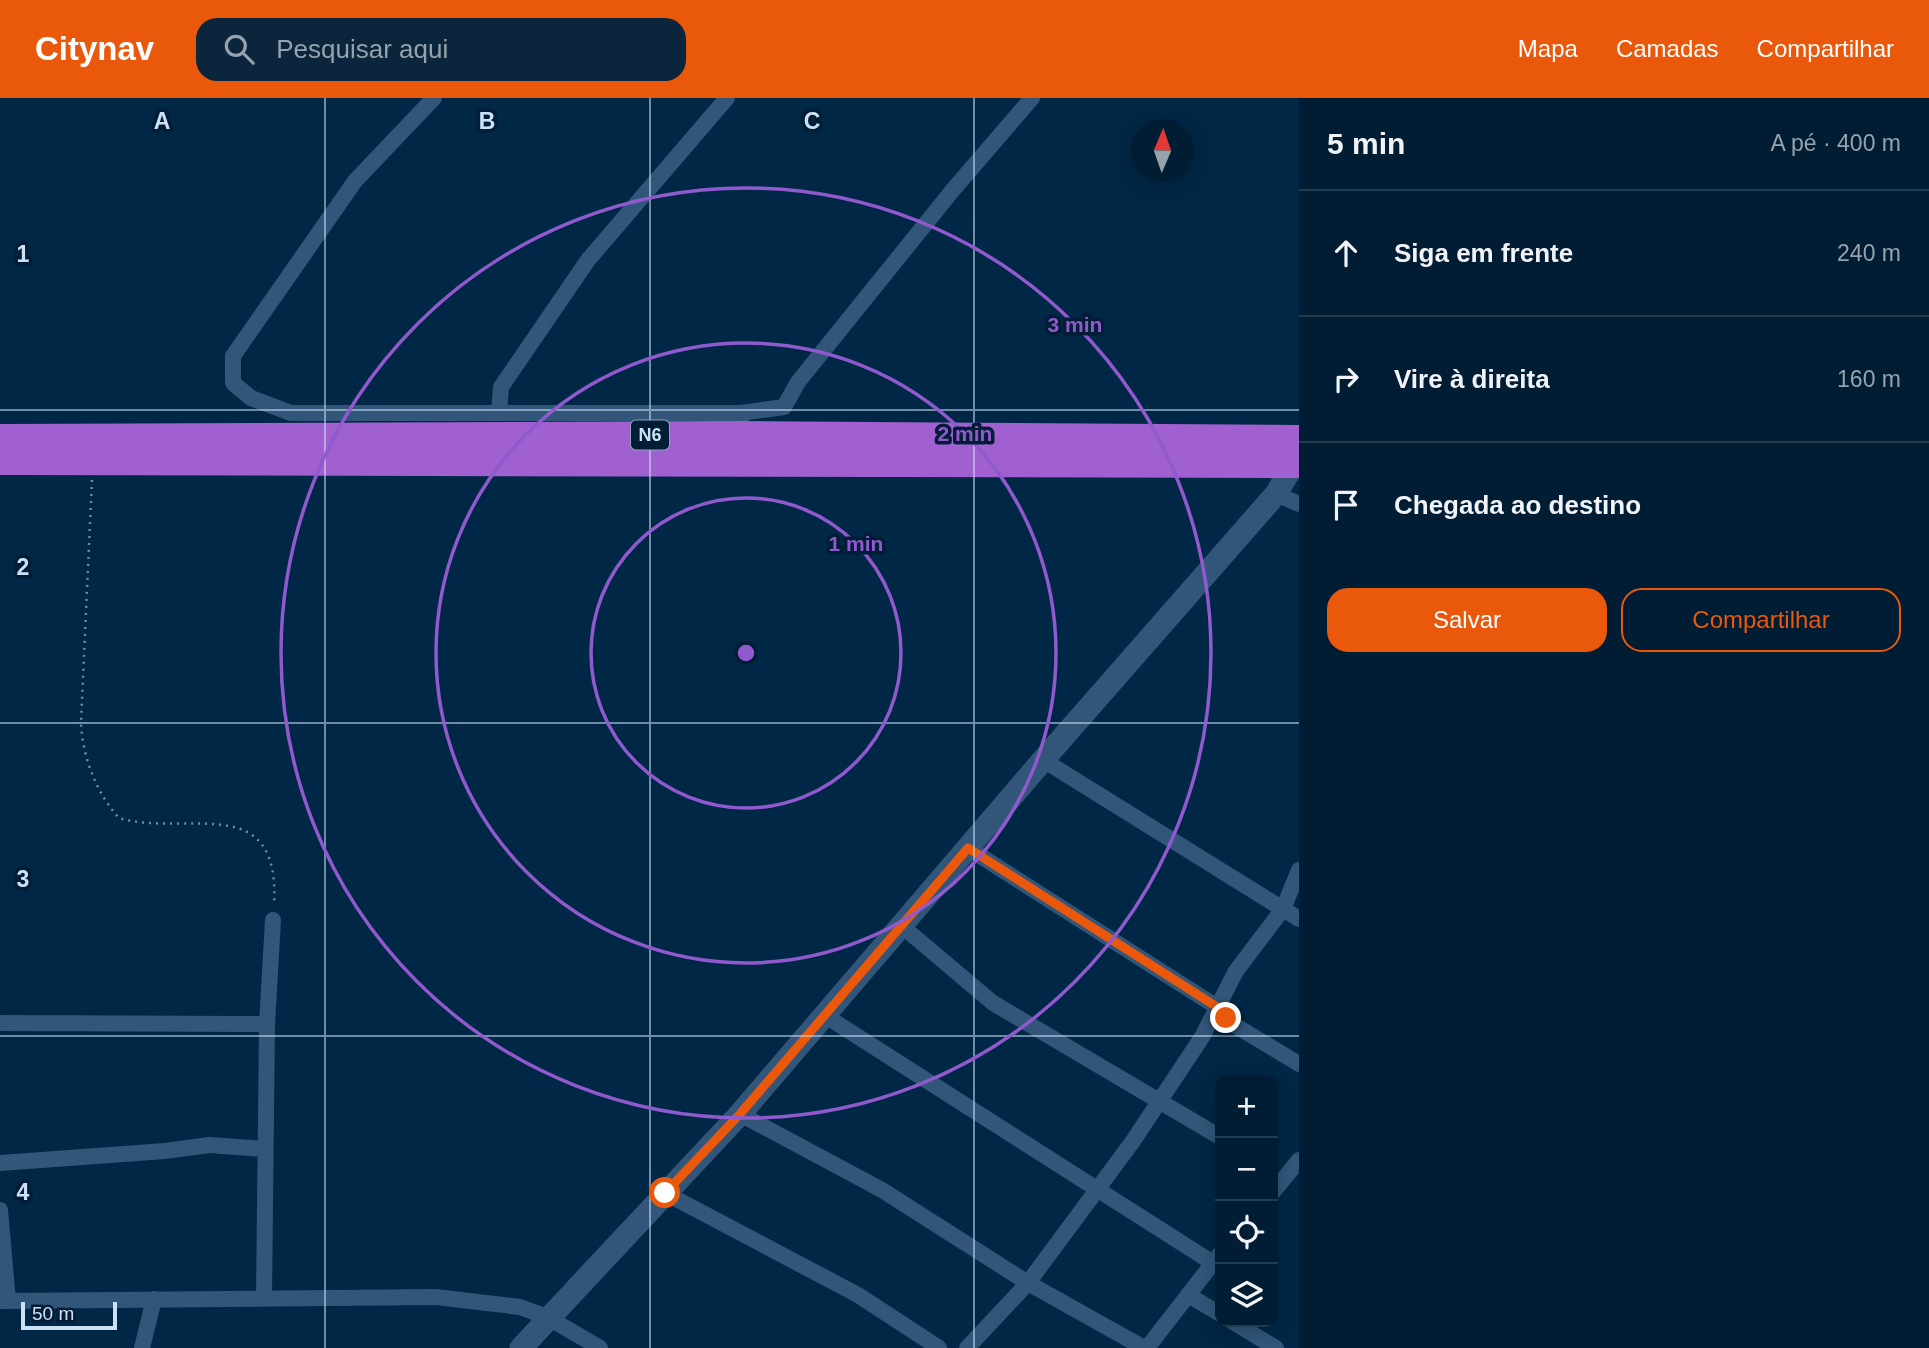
<!DOCTYPE html>
<html lang="pt">
<head>
<meta charset="utf-8">
<style>
	:root { --surface:#011d34; --page:#0b263c; --text:#f1f3f6; --muted:#96a2ac; --line:#233b4f; --accent:#ea580c }
	body { margin:0; font-family:Arial,sans-serif; background:var(--page); color:var(--text) }
	.controls { position:absolute; right:21px; bottom:21px; display:grid; overflow:hidden; border-radius:14px; box-shadow:0 4px 18px #0003 }
	.controls button { width:63px; height:63px; display:grid; place-items:center; padding:0; border:0; border-bottom:2px solid var(--line); background:var(--surface); color:var(--text); font:35px sans-serif }
	.compass { position:absolute; left:1131px; top:21px; width:63px; height:63px; border-radius:50%; background:var(--surface); box-shadow:0 4px 18px #0003; rotate:2deg }
	.scale { position:absolute; left:21px; bottom:18px; width:96px; box-sizing:border-box; padding-left:7px; border:4px solid #cde1f6; border-top:0; font-size:19px; line-height:24px; white-space:nowrap; color:#cde1f6; -webkit-text-stroke:5px #021d35; paint-order:stroke }
	.stop { position:absolute; width:21px; height:21px; margin:-16px; border:5px solid #ea580c; border-radius:50%; background:#fff }
	.stop.end { background:#ea580c; border-color:#fff; box-shadow:0 2px 7px #0008 }
	.list { margin:0; padding:0; list-style:none }
	h2 { display:flex; justify-content:space-between; align-items:center; height:91px; margin:0; padding:0 28px; font-size:30px }
	h2 small { font-size:23px; font-weight:400; color:var(--muted) }
	.list li { display:grid; grid-template-columns:46px 1fr auto; gap:21px; align-items:center; box-sizing:border-box; height:126px; padding:0 28px; border-top:2px solid var(--line) }
	.list b { display:block; font-size:26px; white-space:nowrap }
	.list em { font-size:23px; font-style:normal; color:var(--muted) }
	.actions { display:flex; gap:14px; padding:21px 28px }
	.actions a { flex:1; padding:16px 0; border:2px solid var(--accent); border-radius:21px; text-align:center; font-size:24px; color:var(--accent) }
	.actions .main { background:var(--accent); color:#fff }
	.icon { flex:none; width:38px; height:38px; fill:none; stroke:currentColor; stroke-width:2; stroke-linecap:round; stroke-linejoin:round }
	.map { position:relative; flex:none; width:1299px; height:1250px; overflow:hidden }
	header { display:flex; align-items:center; gap:42px; box-sizing:border-box; height:98px; padding:0 35px; background:var(--accent); color:#fff }
	header strong { font-size:33px }
	nav { display:flex; gap:38px; margin-inline-start:auto; font-size:24px }
	.search { width:490px; height:63px; background:var(--page); display:flex; align-items:center; gap:18px; box-sizing:border-box; padding:0 24px; border-radius:21px; color:var(--muted); font-size:26px }
	main { display:flex }
	aside { flex:1; background:var(--surface) }
	.map>svg:first-child { display:block }
</style>
</head>
<body>
<header>
<strong>Citynav</strong>
<div class="search"><svg class="icon" aria-label="search" viewBox="0 0 24 24"><circle cx="10" cy="10" r="6"/><path d="M15 15l6 6"/></svg>Pesquisar aqui</div>
<nav><a>Mapa</a><a>Camadas</a><a>Compartilhar</a></nav>
</header>
<main>
<div class="map">
<svg width="1299" height="1250" viewBox="0 0 1299 1250">
	<rect width="100%" height="100%" fill="#012746"/>
	<g fill="none" stroke-linecap="round" stroke-linejoin="round">
		<path stroke="#6f8ca5" stroke-width="2.5" stroke-dasharray="2 5" stroke-linecap="butt" d="M92 382 81 624C82 657 96 695 119 720 186 740 281 690 274 807"/>
		<g stroke="#315679" stroke-width="16">
			<path d="M434 0 355 83 233 258V285L251 300 291 315H741V344"/>
			<path d="M499 315 501 289 588 162 727 0"/>
			<path d="M741 315 784 309 798 284 952 93 1032 0"/>
			<path d="M1276 396 1299 406"/>
			<path d="M1043 662 1299 821"/>
			<path d="M968 750 1217 909 1231 925 1299 966"/>
			<path d="M903 829 993 905 1220 1039"/>
			<path d="M824 917 1213 1165"/>
			<path d="M0 925 267 926"/>
			<path d="M740 1016 882 1092 1028 1185 1144 1250"/>
			<path d="M0 1065 165 1053 209 1047 265 1051"/>
			<path d="M1273 1094 1299 1062"/>
			<path d="M665 1095 858 1197 939 1250"/>
			<path d="M0 1112 8 1203"/>
			<path d="M1190 1198 1220 1216"/>
			<path d="M264 1200 267 926 273 822"/>
			<path d="M0 1203 436 1199 520 1209 547 1219 600 1250"/>
			<path d="M1233 1224 1276 1250"/>
			<path d="M142 1250 154 1201"/>
			<path d="M967 1250 1028 1185 1133 1043 1202 939 1236 873 1283 811 1299 772"/>
			<path d="M1147 1250 1220 1156"/>
		</g>
		<path stroke="#315679" stroke-width="23" d="M521 1250 740 1016 1043 662 1276 396 1299 357"/>
		<g stroke="#a060d0" stroke-width="28">
			<path d="M0 340 741 337 1299 341"/>
			<path d="M0 363 1299 366"/>
		</g>
	</g>
	<g fill="none" stroke-linecap="round" stroke-linejoin="round">
		<path stroke="#ea580c" stroke-width="9" d="M665 1095 740 1016 968 750 1217 909 1226 920"/>
	</g>
	<path fill="none" stroke="#cde1f6" stroke-width="2" stroke-opacity="0.55" d="M325 0V1250M650 0V1250M974 0V1250M0 312H1299M0 625H1299M0 938H1299"/>
	<g fill="none" stroke="#9059cd" stroke-width="3.5">
		<circle cx="746" cy="555" r="155"/>
		<circle cx="746" cy="555" r="310"/>
		<circle cx="746" cy="555" r="465"/>
	</g>
	<g text-anchor="middle" stroke-width="7" stroke-linejoin="round" paint-order="stroke">
		<rect fill="#021d35" stroke="#90a6bc" stroke-width="2" x="631" y="322.5" width="38" height="29" rx="5"/>
		<g font-size="18" font-weight="bold" fill="#cde1f6">
			<text x="650" y="343">N6</text>
		</g>
	</g>
	<g font-size="23" text-anchor="middle" font-weight="bold" fill="#cde1f6" stroke="#021d35" stroke-width="7" stroke-linejoin="round" paint-order="stroke">
		<text x="162" y="31">A</text>
		<text x="487" y="31">B</text>
		<text x="812" y="31">C</text>
		<text x="23" y="164">1</text>
		<text x="23" y="477">2</text>
		<text x="23" y="789">3</text>
		<text x="23" y="1102">4</text>
	</g>
	<circle cx="746" cy="555" r="10" fill="#9059cd" stroke="#021d35" stroke-width="3.5"/>
	<g font-size="21" text-anchor="middle" font-weight="bold" fill="#9059cd" stroke="#021d35" stroke-width="7" stroke-linejoin="round" paint-order="stroke">
		<text x="1075" y="234">3 min</text>
		<text x="965" y="343">2 min</text>
		<text x="856" y="453">1 min</text>
	</g>
</svg>
<div class="controls">
<button>+</button>
<button>−</button>
<button><svg class="icon" aria-label="locate" viewBox="0 0 24 24"><circle cx="12" cy="12" r="6"/><path d="M12 2v4M12 18v4M2 12h4M18 12h4"/></svg></button>
<button><svg class="icon" aria-label="layers" viewBox="0 0 24 24"><path d="M12 4l9 5-9 5-9-5zM3 14l9 5 9-5"/></svg></button>
</div>
<svg class="compass" viewBox="-18 -18 36 36"><path d="M0-13l5 13h-10z" fill="#e53935"/><path d="M0 13l5-13h-10z" fill="#96a2ac"/></svg>
<div class="scale">50 m</div>
<div class="stop" style="left:665px;top:1095px"></div>
<div class="stop end" style="left:1226px;top:920px"></div>
</div>
<aside>
<h2>5 min<small>A pé · 400 m</small></h2>
<ul class="list">
<li><svg class="icon" aria-label="ahead" viewBox="0 0 24 24"><path d="M12 20V5M6 11l6-6 6 6"/></svg><div><b>Siga em frente</b></div><em>240 m</em></li>
<li><svg class="icon" aria-label="right" viewBox="0 0 24 24"><path d="M7 20v-9h11M14 6l5 5-5 5"/></svg><div><b>Vire à direita</b></div><em>160 m</em></li>
<li><svg class="icon" aria-label="arrive" viewBox="0 0 24 24"><path d="M6 21V4h12l-3 4 3 4H6"/></svg><div><b>Chegada ao destino</b></div></li>
</ul>
<div class="actions"><a class="main">Salvar</a><a>Compartilhar</a></div>
</aside>
</main>
</body>
</html>
